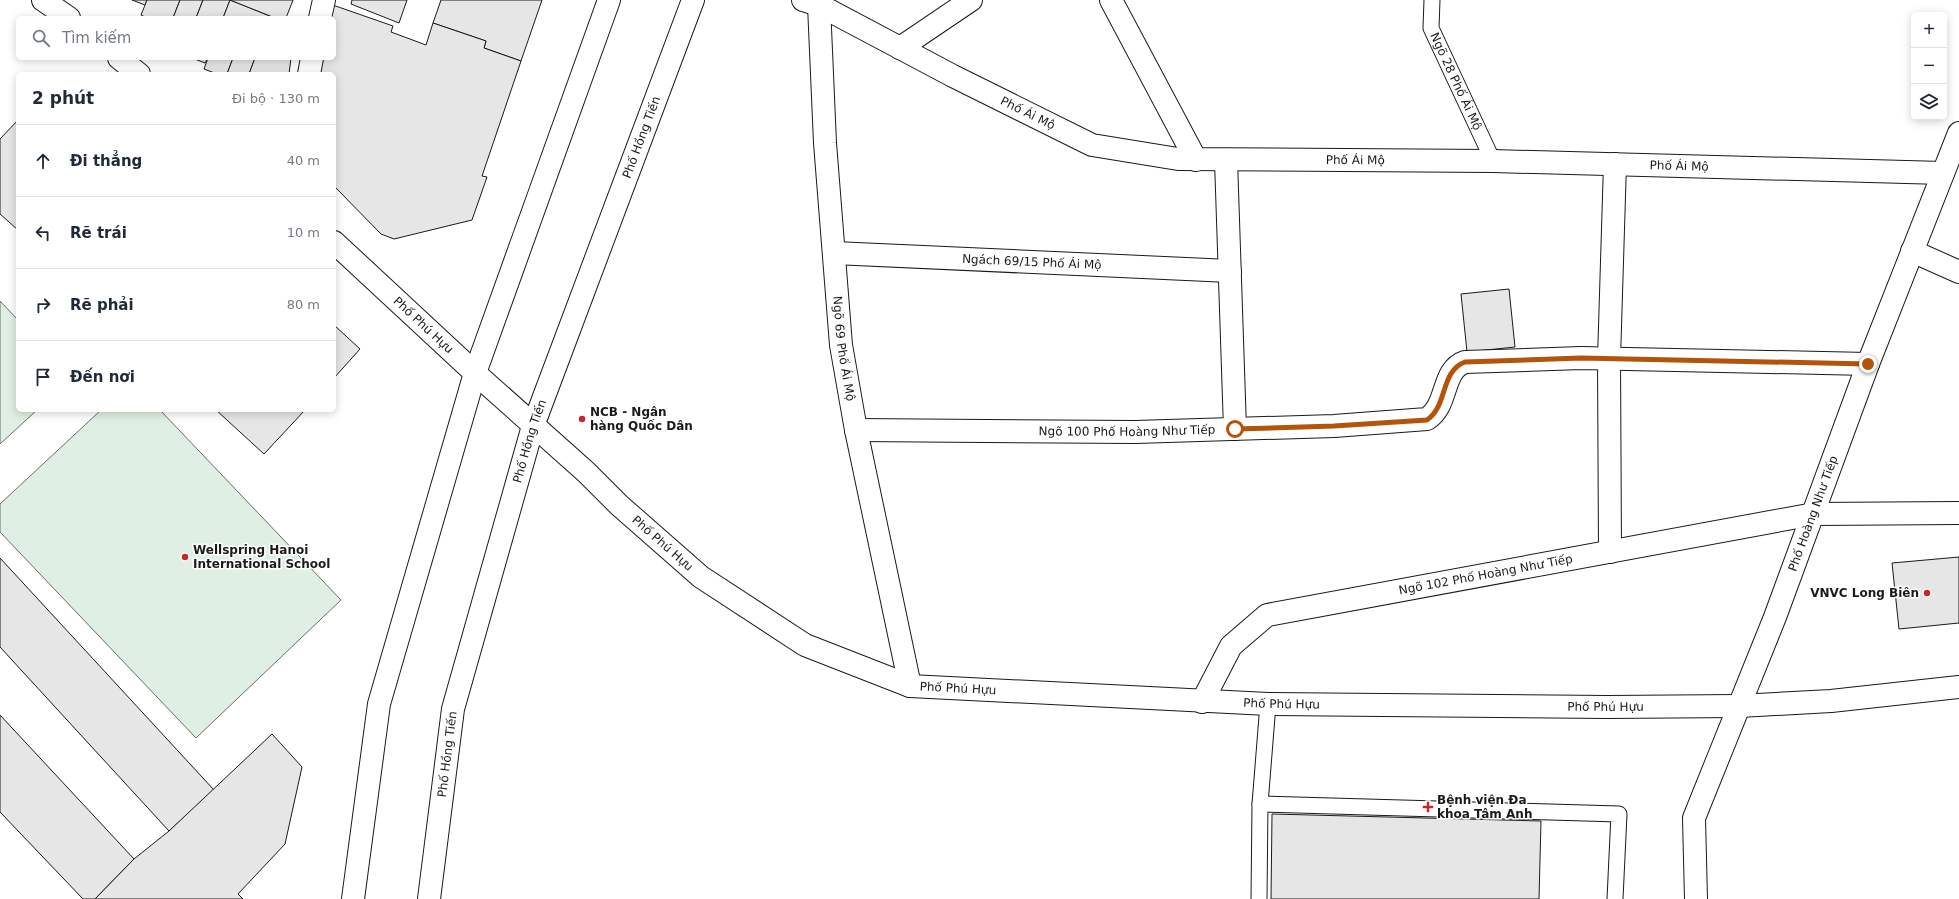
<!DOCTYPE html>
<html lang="vi">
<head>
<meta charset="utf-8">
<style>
	:root { --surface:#fff; --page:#f6f6f7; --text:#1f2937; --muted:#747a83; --line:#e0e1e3 }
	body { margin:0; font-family:"DejaVu Sans",sans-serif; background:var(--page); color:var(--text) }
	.controls { position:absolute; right:12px; top:12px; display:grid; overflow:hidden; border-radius:6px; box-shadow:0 2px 10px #0003 }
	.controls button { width:36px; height:36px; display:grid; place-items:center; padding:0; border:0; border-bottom:1px solid var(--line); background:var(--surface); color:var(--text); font:20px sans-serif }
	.stop { position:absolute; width:12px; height:12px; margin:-9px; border:3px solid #b45309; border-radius:50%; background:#fff }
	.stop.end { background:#b45309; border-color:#fff; box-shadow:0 1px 4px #0008 }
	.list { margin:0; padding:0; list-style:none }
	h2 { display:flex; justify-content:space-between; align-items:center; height:52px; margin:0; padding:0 16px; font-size:17px }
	h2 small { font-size:13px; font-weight:400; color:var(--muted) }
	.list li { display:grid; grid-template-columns:26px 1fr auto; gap:12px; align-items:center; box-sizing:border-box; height:72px; padding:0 16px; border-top:1px solid var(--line) }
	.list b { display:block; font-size:15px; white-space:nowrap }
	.list em { font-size:13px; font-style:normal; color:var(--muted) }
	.icon { flex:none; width:22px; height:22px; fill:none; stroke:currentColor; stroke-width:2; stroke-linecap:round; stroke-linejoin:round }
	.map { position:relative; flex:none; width:1959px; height:899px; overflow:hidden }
	.search { position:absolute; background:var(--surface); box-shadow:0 2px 10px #0003; left:16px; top:16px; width:320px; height:44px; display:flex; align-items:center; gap:10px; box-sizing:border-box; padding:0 14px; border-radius:6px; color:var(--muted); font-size:15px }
	.panel { position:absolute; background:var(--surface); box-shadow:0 2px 10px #0003; left:16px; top:72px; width:320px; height:340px; border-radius:6px }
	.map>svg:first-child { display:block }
</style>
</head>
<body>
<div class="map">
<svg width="1959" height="899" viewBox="0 0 1959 899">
	<rect width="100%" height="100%" fill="#fff"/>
	<g fill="#e0efe3" stroke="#6a6a6a">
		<path d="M0 301 18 320V410H37L0 444Z"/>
		<path d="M101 410H160L341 600 196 738 0 532V504Z"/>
	</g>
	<g fill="#e6e6e6" stroke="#1a1a1a">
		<path d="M132 0H147L145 5Z"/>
		<path d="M147 0H180L173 18H147L141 15Z"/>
		<path d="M180 0H203L196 18H173Z"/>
		<path d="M203 0H230L223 18H196Z"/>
		<path d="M230 0 275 18H223Z"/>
		<path d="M230 0H293L286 18H275Z"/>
		<path d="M352 0H407L399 23 351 4Z"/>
		<path d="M441 0H542L521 61 484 48 486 41 433 23Z"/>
		<path d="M327 3 393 26 391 32 426 45 433 23 486 41 484 48 521 61 482 176 487 177 472 220 394 239 381 234 334 186V74H320L321 58H334V18H325Z"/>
		<path d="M192 58H208L205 63Z"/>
		<path d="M208 58H233L227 74H217L204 69Z"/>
		<path d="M233 58H255L249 74H227Z"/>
		<path d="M255 58H291L289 74H249Z"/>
		<path d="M18 120V230L0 214V139Z"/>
		<path d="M1509 289 1515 347 1467 352 1461 294Z"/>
		<path d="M334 325 360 349 334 378Z"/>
		<path d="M216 410H305L264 454Z"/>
		<path d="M1959 557V623L1899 629 1892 563Z"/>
		<path d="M0 558 214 790 169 831 0 647Z"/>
		<path d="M0 715 134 859 95 899H83L0 812Z"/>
		<path d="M272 734 302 767 285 844 238 894 243 899H95L134 859 169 831Z"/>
		<path d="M1272 814 1541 821 1539 899H1271Z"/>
	</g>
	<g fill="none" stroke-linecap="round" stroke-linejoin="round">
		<g stroke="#1a1a1a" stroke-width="17">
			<g id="lane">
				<path id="s1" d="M1432 0 1431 28 1493 161"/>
				<path d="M1260 804 1268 704"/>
				<path d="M1259 899 1260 804 1619 814 1615 899"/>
			</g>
		</g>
		<g stroke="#1a1a1a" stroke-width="24">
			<g id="street">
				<path id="s2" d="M803 0 819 5 953 76 1092 145 1178 159 1493 161 1943 173"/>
				<path id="s3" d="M821 0 819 5 825 143 841 345 856 430 910 686"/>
				<path d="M1111 0 1196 160"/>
				<path d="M320 18 324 0"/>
				<path d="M900 48 971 0"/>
				<path d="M309 74 312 58"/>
				<path d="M1226 160 1235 429"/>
				<path d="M1912 251 1959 272"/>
				<path id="s4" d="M834 253 1230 271"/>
				<path id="s5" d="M856 430 1135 432 1334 426 1427 419C1449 405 1441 370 1465 362L1581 358 1868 364"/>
				<path d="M1610 552 1609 359 1615 164"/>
				<path id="s6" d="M1202 702 1231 646 1267 615 1814 514 1959 513"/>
				<path d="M1739 706 1831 701 1959 687"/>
			</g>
		</g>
		<g stroke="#1a1a1a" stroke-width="24">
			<g id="secondary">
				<path d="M43 0 69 18"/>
				<path d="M119 58 139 74"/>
				<path id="s7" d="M334 242 475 373 586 472 619 505 701 577 805 645 910 686 1268 704 1607 707 1739 706"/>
				<path id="s8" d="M1696 899 1694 818 1775 617 1868 364 1959 133"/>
			</g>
		</g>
		<g stroke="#1a1a1a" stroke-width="24">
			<g id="primary">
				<path d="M353 899 379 704 475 373 609 0"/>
				<path id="s9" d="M429 899 453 709 533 426 693 0"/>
			</g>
		</g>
		<use href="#lane" stroke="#fff" stroke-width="15"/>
		<use href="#street" stroke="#fff" stroke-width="22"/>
		<use href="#secondary" stroke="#fff" stroke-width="22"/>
		<use href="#primary" stroke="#fff" stroke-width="22"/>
	</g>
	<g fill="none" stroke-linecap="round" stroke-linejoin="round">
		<path stroke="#b45309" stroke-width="5" d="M1235 429 1334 426 1427 420C1448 406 1440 371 1465 362L1581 358 1868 364"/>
	</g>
	<g fill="#c62828" stroke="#fff" stroke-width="1.5">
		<circle cx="582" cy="419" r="4"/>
		<circle cx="185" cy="557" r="4"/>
		<circle cx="1927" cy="593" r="4"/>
		<path d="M1426 801h4v4h4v4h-4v4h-4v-4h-4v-4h4z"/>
	</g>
	<g text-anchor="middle" stroke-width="3" stroke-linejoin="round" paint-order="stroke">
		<g font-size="12" fill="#1a1a1a" stroke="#fff">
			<text dy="4" stroke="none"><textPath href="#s1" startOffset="87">Ngõ 28 Phố Ái Mộ</textPath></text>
			<text dy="4" stroke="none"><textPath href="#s2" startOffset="252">Phố Ái Mộ</textPath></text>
			<text dy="4" stroke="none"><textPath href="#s9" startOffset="794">Phố Hồng Tiến</textPath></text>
			<text dy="4" stroke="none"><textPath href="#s2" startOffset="588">Phố Ái Mộ</textPath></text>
			<text dy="4" stroke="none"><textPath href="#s2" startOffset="912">Phố Ái Mộ</textPath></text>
			<text dy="4" stroke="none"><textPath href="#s4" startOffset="198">Ngách 69/15 Phố Ái Mộ</textPath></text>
			<text dy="4" stroke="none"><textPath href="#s7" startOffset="122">Phố Phú Hựu</textPath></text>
			<text dy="4" stroke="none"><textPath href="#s3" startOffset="350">Ngõ 69 Phố Ái Mộ</textPath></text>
			<text dy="4" stroke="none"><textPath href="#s5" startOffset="271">Ngõ 100 Phố Hoàng Như Tiếp</textPath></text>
			<text dy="4" stroke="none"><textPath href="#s9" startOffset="470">Phố Hồng Tiến</textPath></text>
			<text dy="4" stroke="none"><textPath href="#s8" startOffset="408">Phố Hoàng Như Tiếp</textPath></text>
			<text dy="4" stroke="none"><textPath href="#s7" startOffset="446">Phố Phú Hựu</textPath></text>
			<text dy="4" stroke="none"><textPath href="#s6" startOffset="333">Ngõ 102 Phố Hoàng Như Tiếp</textPath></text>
			<text dy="4" stroke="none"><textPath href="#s7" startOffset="782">Phố Phú Hựu</textPath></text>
			<text dy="4" stroke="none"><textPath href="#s7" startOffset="1106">Phố Phú Hựu</textPath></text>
			<text dy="4" stroke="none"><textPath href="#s7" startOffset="1430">Phố Phú Hựu</textPath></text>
			<text dy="4" stroke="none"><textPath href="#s9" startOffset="146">Phố Hồng Tiến</textPath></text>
		</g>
		<g font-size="12" font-weight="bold" fill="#1a1a1a" stroke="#fff" text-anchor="start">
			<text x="590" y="416">NCB - Ngân<tspan x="590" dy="14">hàng Quốc Dân</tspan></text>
			<text x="193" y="554">Wellspring Hanoi<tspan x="193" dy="14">International School</tspan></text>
			<text x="1919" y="597" text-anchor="end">VNVC Long Biên</text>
			<text x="1437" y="804">Bệnh viện Đa<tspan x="1437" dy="14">khoa Tâm Anh</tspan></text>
		</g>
	</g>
</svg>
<div class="controls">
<button>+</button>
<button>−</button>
<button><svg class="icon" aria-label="layers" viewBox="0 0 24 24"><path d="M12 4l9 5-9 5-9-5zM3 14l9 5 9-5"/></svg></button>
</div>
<div class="stop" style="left:1235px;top:429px"></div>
<div class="stop end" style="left:1868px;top:364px"></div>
<div class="search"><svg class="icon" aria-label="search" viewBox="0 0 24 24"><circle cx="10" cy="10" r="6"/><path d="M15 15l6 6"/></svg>Tìm kiếm</div>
<section class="panel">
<h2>2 phút<small>Đi bộ · 130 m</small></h2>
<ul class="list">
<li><svg class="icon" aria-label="ahead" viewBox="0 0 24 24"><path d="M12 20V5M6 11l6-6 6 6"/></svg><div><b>Đi thẳng</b></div><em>40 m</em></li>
<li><svg class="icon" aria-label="left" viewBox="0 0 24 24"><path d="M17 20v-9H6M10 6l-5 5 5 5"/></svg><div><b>Rẽ trái</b></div><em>10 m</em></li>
<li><svg class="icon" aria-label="right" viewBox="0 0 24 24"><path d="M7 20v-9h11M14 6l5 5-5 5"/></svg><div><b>Rẽ phải</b></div><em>80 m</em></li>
<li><svg class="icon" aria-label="arrive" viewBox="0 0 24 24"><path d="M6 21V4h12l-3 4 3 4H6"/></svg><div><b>Đến nơi</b></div></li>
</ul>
</section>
</div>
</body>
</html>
